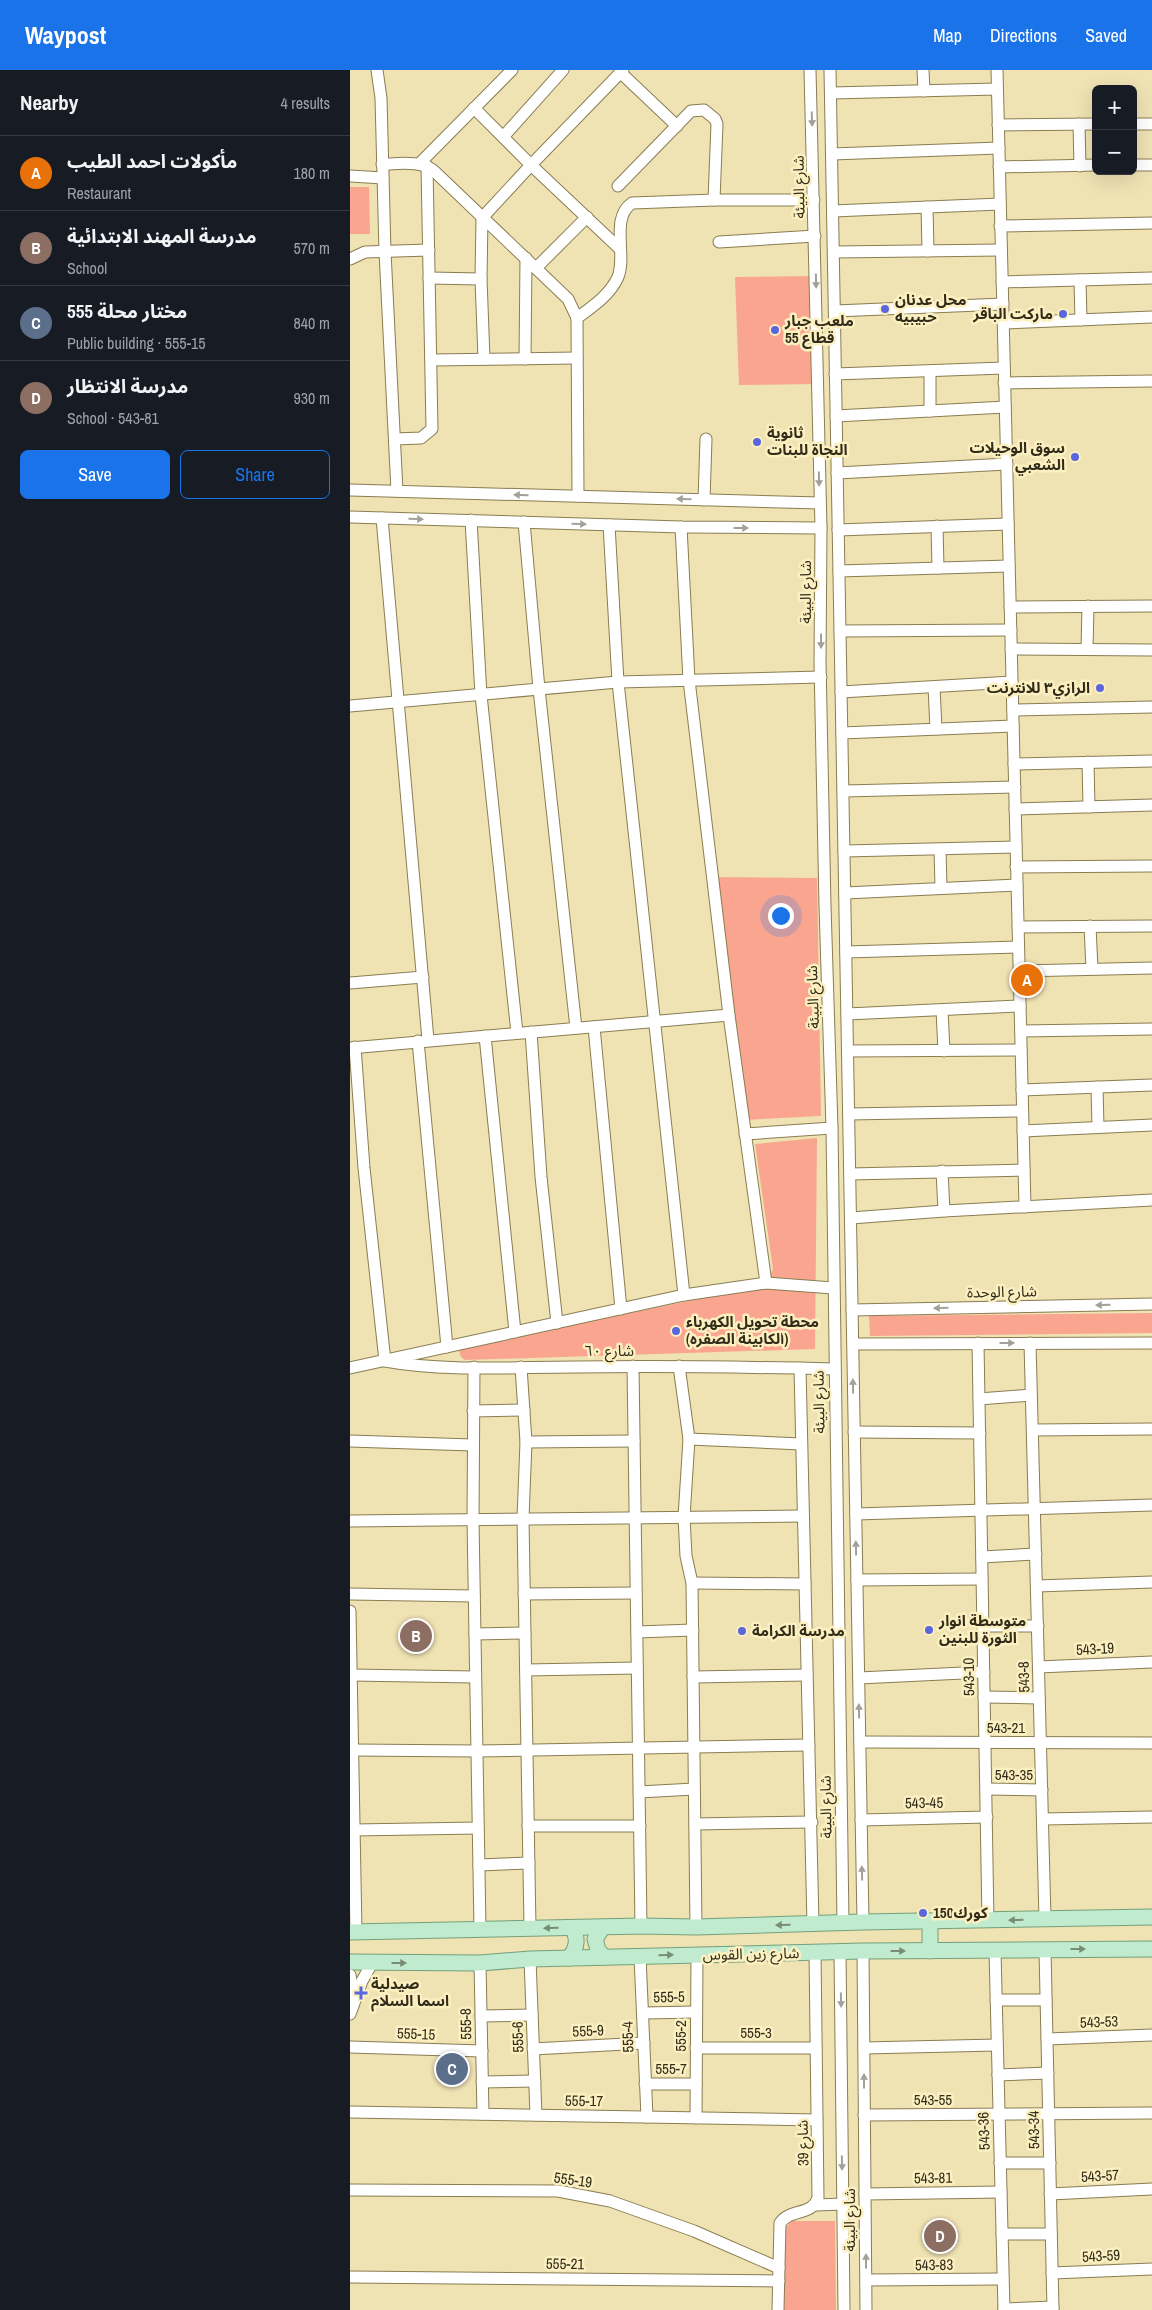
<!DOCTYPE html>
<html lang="en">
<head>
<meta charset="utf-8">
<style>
	:root { --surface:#171b24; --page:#20242c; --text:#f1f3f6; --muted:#9ea1a6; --line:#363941; --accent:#1a73e8 }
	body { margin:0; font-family:"Archivo Narrow","Noto Sans Arabic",sans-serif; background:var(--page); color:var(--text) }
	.controls { position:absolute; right:15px; top:15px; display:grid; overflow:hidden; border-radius:8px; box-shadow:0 5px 20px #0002 }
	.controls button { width:45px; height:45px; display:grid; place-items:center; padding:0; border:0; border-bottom:1px solid var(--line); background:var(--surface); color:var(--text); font:25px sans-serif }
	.you { position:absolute; left:430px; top:845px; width:18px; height:18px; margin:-12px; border:4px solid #fff; border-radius:50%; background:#1a73e8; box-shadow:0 0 0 8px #1a73e833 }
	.badge { display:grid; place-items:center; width:32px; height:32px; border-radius:50%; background:var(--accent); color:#fff; font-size:16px; font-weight:700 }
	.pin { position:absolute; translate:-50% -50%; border:2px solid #fff; box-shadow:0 1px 5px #0006 }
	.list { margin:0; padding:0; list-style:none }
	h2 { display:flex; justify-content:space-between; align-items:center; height:65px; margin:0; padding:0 20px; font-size:21px }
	h2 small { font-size:16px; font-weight:400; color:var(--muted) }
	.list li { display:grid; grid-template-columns:32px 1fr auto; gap:15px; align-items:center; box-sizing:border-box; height:75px; padding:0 20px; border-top:1px solid var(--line) }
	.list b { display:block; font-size:19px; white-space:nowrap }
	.list p { margin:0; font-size:16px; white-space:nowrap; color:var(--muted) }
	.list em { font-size:16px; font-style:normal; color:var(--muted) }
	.actions { display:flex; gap:10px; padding:15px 20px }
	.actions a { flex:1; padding:11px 0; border:1px solid var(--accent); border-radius:8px; text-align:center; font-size:18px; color:var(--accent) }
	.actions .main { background:var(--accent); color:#fff }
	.map { position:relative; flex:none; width:802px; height:2240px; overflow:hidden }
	header { display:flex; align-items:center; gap:30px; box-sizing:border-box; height:70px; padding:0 25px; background:var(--accent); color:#fff }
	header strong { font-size:24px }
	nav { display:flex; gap:28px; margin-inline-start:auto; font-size:18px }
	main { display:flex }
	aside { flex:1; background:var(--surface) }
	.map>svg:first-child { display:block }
</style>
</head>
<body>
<header>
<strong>Waypost</strong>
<nav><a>Map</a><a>Directions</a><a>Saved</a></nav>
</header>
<main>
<aside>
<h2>Nearby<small>4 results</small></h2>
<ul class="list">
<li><span class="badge" style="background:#e8710a">A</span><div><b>مأكولات احمد الطيب</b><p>Restaurant</p></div><em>180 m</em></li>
<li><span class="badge" style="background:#8d6e63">B</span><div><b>مدرسة المهند الابتدائية</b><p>School</p></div><em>570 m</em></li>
<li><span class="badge" style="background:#5c6f8a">C</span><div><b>مختار محلة 555</b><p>Public building · 555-15</p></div><em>840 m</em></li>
<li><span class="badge" style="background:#8d6e63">D</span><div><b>مدرسة الانتظار</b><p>School · 543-81</p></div><em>930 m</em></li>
</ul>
<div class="actions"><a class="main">Save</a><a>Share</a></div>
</aside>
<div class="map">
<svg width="802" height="2240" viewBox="0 0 802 2240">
	<rect width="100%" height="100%" fill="#efe2b3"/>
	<g fill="#f9a590">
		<path d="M0 117H19L20 164H0Z"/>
		<path d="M466 206 468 314 389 315 385 207Z"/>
		<path d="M362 807 467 808 471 1046 393 1050Z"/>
		<path d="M467 1068 465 1279 115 1290 111 1287 109 1281 116 1277 411 1216 420 1206 423 1199 405 1074Z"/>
		<path d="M802 1243V1263L520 1266 519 1246Z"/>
		<path d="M441 2151H485L486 2240H434L435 2159Z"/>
	</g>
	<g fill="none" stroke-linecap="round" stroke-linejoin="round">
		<g stroke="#897d52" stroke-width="13">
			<g id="minor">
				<path d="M27 0 31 28 35 182 47 421"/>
				<path d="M460 0 471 458 470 592 475 836 482 1058 493 1853"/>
				<path d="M480 0 513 1852"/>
				<path d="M573 0 574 21"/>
				<path d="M647 0 675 1137"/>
				<path d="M270 2 327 56"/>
				<path d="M481 23 647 19"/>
				<path d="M124 38 181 95 132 148 131 209 134 289"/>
				<path d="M729 54 730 96"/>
				<path d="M783 54H802"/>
				<path d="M648 55 746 54"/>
				<path d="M153 67 213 0"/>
				<path d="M482 84 649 78"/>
				<path d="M32 94C49 94 70 90 84 101L218 229 227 248 228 426"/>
				<path d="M69 94 162 0"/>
				<path d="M783 95H802"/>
				<path d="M649 97 746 95"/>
				<path d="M0 106 33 108"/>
				<path d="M268 116 341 41 354 40 365 49 367 54 364 130"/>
				<path d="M577 137 578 181"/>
				<path d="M483 141 650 134"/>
				<path d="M650 156 802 153"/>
				<path d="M369 172 465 166"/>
				<path d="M270 179 181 95 273 0"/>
				<path d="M484 182 651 180"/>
				<path d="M0 189 15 182 79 180"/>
				<path d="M186 198 237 147"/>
				<path d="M79 208 131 209"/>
				<path d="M730 210 731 250"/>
				<path d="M652 212 802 208"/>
				<path d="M485 241 653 234"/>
				<path d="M227 248C242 237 260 225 268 207 277 185 260 148 282 133L364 130H464"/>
				<path d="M653 253 802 247"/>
				<path d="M175 289 176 188"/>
				<path d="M81 290 227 288"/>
				<path d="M485 304 654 298"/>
				<path d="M654 313 802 311"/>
				<path d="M580 341V301"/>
				<path d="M486 346 655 337"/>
				<path d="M45 369 71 368 82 359 77 96"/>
				<path d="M487 403 657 394"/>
				<path d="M0 420 470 433"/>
				<path d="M354 430 356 369"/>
				<path d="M0 447 331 457 471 458"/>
				<path d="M32 448 78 970"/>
				<path d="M121 450 131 625 167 963"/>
				<path d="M174 452 189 619 226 958"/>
				<path d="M259 455 268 612 334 1225"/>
				<path d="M587 456 588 498"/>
				<path d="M488 460 658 454"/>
				<path d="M489 501 659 496"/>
				<path d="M660 537 802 536"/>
				<path d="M490 561 661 560"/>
				<path d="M661 579 802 580"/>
				<path d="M737 579 738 536"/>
				<path d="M584 617 586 659"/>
				<path d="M491 622 662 612"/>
				<path d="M0 636 268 612 471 607"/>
				<path d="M663 640 802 637"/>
				<path d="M492 663 663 656"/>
				<path d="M738 692 739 737"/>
				<path d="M664 694 802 691"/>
				<path d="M493 721 665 717"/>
				<path d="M665 739 802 735"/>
				<path d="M590 779 591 818"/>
				<path d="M494 781 666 777"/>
				<path d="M666 797 802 796"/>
				<path d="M495 823 667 815"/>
				<path d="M740 856 742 899"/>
				<path d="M668 857 802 856"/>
				<path d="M496 882 668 877"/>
				<path d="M670 901 802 898"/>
				<path d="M0 913 73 907"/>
				<path d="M592 940 594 981"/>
				<path d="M497 944 670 936"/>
				<path d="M244 957 271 1239"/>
				<path d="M671 961 802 959"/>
				<path d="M181 962 191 1107 207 1253"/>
				<path d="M135 966 165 1262"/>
				<path d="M68 971 97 1277"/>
				<path d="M5 977 14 1098 35 1291C96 1302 162 1297 225 1297 311 1296 397 1297 484 1299"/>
				<path d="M0 978 379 945"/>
				<path d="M498 981 671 980"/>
				<path d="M747 1017 748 1057"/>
				<path d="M672 1020 802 1015"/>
				<path d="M499 1044 672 1041"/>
				<path d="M673 1061 802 1055"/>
				<path d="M395 1064 482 1058"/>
				<path d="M592 1101 594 1141"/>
				<path d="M500 1104 674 1100"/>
				<path d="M501 1148 594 1141 802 1130"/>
				<path d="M416 1213 483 1218"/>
				<path d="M502 1240 802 1234"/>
				<path d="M628 1273 638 1851"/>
				<path d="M680 1273 695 1849"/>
				<path d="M503 1274 802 1273"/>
				<path d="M283 1296 291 1856"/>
				<path d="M329 1296 339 1369 334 1447 336 1486 342 1513 346 1857"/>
				<path d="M124 1297 123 1450 130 1859"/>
				<path d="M171 1297 176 1372 173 1448 180 1858"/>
				<path d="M0 1298 334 1225 416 1213 379 945 339 610 331 457"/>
				<path d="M450 1298 463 1854"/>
				<path d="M629 1329 681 1325"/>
				<path d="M123 1341 174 1340"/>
				<path d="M683 1360 802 1359"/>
				<path d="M504 1362 630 1363"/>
				<path d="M339 1369 451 1374"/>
				<path d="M0 1371 122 1375"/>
				<path d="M176 1372 284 1371"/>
				<path d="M506 1444 802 1435"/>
				<path d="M0 1451 453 1446"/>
				<path d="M632 1487 686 1484"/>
				<path d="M507 1510 632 1509"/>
				<path d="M342 1513 455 1514"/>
				<path d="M687 1516 802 1512"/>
				<path d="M0 1524 124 1526"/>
				<path d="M174 1524 286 1523"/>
				<path d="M0 1541 6 1862"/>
				<path d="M633 1556H688"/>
				<path d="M287 1562 343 1560"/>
				<path d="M125 1564 175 1563"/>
				<path d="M689 1597 802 1592"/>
				<path d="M176 1600 287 1598"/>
				<path d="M1 1605 125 1607"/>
				<path d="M343 1607 457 1605"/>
				<path d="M509 1608 634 1602"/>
				<path d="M634 1627 689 1628"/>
				<path d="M510 1672 802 1673"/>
				<path d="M2 1680 127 1681 459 1675"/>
				<path d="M636 1719 692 1720"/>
				<path d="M289 1722 344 1719"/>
				<path d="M693 1749 802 1747"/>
				<path d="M511 1750 637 1747"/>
				<path d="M345 1754 462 1752"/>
				<path d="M178 1756H290"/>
				<path d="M4 1760 128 1758"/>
				<path d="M129 1795 179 1793"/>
				<path d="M695 1880 703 2240"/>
				<path d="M513 1881 516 2240"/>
				<path d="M645 1881 654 2240"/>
				<path d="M490 1882 494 2240"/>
				<path d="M290 1886 297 2047"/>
				<path d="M180 1889 186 2045"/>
				<path d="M130 1893 133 2044"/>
				<path d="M0 1905 2 1916 0 1922"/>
				<path d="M646 1930H696"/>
				<path d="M293 1943 346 1942"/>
				<path d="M0 1944 12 1911 22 1893"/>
				<path d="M131 1946 182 1945"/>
				<path d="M697 1969 802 1965"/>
				<path d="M0 1977 132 1981"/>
				<path d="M346 1978H466"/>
				<path d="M514 1978 647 1975"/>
				<path d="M183 1979 294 1973"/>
				<path d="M648 2005 698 2003"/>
				<path d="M132 2012 185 2011"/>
				<path d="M295 2014H346"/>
				<path d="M0 2042 467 2050"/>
				<path d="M514 2045 802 2043"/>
				<path d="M346 2048 347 1885"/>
				<path d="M650 2093H700"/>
				<path d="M0 2120 208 2121 260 2131 344 2161 429 2198"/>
				<path d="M515 2124 651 2122"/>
				<path d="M700 2124 802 2119"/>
				<path d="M466 2135 493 2134"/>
				<path d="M652 2164H701"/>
				<path d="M702 2203 802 2199"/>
				<path d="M0 2207 429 2211"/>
				<path d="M516 2210 653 2209"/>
				<path d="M654 2239 703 2237"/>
				<path d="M428 2240 430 2153C441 2138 462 2146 468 2128L465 1882"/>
			</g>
		</g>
		<g stroke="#73a07b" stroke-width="17">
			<g id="major">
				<path d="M580 1852V1881"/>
				<path d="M253 1857 245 1869 248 1880 254 1887"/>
				<path d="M0 1862 291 1856 346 1857 513 1852 802 1847"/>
				<path d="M219 1888C227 1878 229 1869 222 1858"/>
				<path d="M0 1892 130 1893 180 1889 513 1881 802 1879"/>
			</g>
		</g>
		<use href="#minor" stroke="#fff" stroke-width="11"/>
		<use href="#major" stroke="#c0ebce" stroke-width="15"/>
	</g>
	<defs><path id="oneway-solid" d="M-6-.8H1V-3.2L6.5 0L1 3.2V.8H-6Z" transform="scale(1.25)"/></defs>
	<g fill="#a3a098">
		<use href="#oneway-solid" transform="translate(462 49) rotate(88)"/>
		<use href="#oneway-solid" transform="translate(466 211) rotate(89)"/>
		<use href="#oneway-solid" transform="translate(469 409) rotate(89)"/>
		<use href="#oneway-solid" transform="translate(171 425) rotate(-178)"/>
		<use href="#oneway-solid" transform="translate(334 429) rotate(-178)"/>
		<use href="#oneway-solid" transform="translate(66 449) rotate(1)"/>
		<use href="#oneway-solid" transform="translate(229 454) rotate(2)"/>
		<use href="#oneway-solid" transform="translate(391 458)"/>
		<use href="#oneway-solid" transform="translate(471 571) rotate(90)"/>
		<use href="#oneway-solid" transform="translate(753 1235) rotate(179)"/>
		<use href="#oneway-solid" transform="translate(591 1238) rotate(179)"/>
		<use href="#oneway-solid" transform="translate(657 1273)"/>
		<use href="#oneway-solid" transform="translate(503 1316) rotate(-91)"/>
		<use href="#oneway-solid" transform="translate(506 1478) rotate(-91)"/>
		<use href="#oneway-solid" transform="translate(509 1641) rotate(-91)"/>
		<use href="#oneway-solid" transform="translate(512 1803) rotate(-91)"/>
		<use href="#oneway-solid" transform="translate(491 1930) rotate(89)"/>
		<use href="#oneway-solid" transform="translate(514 2011) rotate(-90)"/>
		<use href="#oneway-solid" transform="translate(492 2093) rotate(89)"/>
		<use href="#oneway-solid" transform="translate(516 2191) rotate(-90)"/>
	</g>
	<g fill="#798c74">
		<use href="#oneway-solid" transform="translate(666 1850) rotate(179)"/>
		<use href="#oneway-solid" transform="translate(433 1855) rotate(178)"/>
		<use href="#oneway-solid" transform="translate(201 1858) rotate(179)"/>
		<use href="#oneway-solid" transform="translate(728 1879)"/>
		<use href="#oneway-solid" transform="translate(548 1881)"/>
		<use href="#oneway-solid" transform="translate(316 1885) rotate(-1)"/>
		<use href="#oneway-solid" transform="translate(49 1893)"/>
	</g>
	<g fill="#5a66dd" stroke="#fcefc0" stroke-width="2">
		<circle cx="535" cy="239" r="5"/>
		<circle cx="713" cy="244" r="5"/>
		<circle cx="425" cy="260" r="5"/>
		<circle cx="407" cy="372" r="5"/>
		<circle cx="725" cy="387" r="5"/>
		<circle cx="750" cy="618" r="5"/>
		<circle cx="326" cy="1261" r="5"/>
		<circle cx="579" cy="1560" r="5"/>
		<circle cx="392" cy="1561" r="5"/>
		<circle cx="573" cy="1843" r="5"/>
		<path d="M8.5 1915.5h5v5h5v5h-5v5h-5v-5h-5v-5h5z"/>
	</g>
	<g text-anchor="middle" stroke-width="5" stroke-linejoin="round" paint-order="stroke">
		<g font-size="15" fill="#322d1b" stroke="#fcefc0">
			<text transform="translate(449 117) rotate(-91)" y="5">شارع البيئة</text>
			<text transform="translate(456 522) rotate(-90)" y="5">شارع البيئة</text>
			<text transform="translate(463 927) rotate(-92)" y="5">شارع البيئة</text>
			<text transform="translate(652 1222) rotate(-1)" y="5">شارع الوحدة</text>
			<text x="259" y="1286">شارع ٦٠</text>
			<text transform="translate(469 1332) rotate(-91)" y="5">شارع البيئة</text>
			<text transform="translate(745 1579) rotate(-3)" y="5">543-19</text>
			<text transform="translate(619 1607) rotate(-91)" y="5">543-10</text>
			<text transform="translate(674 1607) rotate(-92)" y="5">543-8</text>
			<text x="656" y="1663">543-21</text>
			<text x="664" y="1710">543-35</text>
			<text transform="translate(574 1733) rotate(-1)" y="5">543-45</text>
			<text transform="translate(476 1737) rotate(-91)" y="5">شارع البيئة</text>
			<text transform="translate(401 1884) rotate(-1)" y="5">شارع زين القوس</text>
			<text transform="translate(319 1927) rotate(-1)" y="5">555-5</text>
			<text transform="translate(749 1952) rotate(-2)" y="5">543-53</text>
			<text transform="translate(116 1954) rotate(-91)" y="5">555-8</text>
			<text transform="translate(238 1961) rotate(-3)" y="5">555-9</text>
			<text x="406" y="1968">555-3</text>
			<text transform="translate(66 1964) rotate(2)" y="5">555-15</text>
			<text transform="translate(331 1966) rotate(-90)" y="5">555-2</text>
			<text transform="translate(168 1967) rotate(-92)" y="5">555-6</text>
			<text transform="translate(278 1967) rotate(-92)" y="5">555-4</text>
			<text x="321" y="2004">555-7</text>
			<text x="583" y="2035">543-55</text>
			<text transform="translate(234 2031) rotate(1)" y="5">555-17</text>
			<text transform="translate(684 2060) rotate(-91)" y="5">543-34</text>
			<text transform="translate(634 2061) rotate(-92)" y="5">543-36</text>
			<text transform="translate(453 2073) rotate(-91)" y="5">شارع 39</text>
			<text transform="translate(750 2106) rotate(-3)" y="5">543-57</text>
			<text transform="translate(583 2108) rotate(-1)" y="5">543-81</text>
			<text transform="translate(223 2110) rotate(8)" y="5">555-19</text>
			<text transform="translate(500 2150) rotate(-90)" y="5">شارع البيئة</text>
			<text transform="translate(751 2186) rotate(-3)" y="5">543-59</text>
			<text transform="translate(215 2194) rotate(1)" y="5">555-21</text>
			<text transform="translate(584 2195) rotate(-1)" y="5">543-83</text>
		</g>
		<g font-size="15" font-weight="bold" fill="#322d1b" stroke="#fcefc0" text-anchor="start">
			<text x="545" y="235">محل عدنان<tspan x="545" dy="17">حبيبيه</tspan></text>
			<text x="703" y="249" text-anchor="end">ماركت الباقر</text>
			<text x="435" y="256">ملعب جبار<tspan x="435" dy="17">قطاع 55</tspan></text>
			<text x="417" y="368">ثانوية<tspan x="417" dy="17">النجاة للبنات</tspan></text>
			<text x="715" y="383" text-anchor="end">سوق الوحيلات<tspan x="715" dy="17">الشعبي</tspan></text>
			<text x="740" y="623" text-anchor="end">الرازي٣ للانترنت</text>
			<text x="336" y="1257">محطة تحويل الكهرباء<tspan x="336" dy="17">(الكابينة الصفره)</tspan></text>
			<text x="589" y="1556">متوسطة انوار<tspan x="589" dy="17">الثورة للبنين</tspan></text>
			<text x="402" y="1566">مدرسة الكرامة</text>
			<text x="583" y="1848">كورك150</text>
			<text x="21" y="1919">صيدلية<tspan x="21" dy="17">اسما السلام</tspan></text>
		</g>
	</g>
</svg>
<div class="controls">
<button>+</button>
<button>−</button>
</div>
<div class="you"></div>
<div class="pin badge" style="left:677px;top:910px;background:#e8710a">A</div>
<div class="pin badge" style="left:66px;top:1566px;background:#8d6e63">B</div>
<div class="pin badge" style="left:102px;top:1999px;background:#5c6f8a">C</div>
<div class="pin badge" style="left:590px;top:2166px;background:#8d6e63">D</div>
</div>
</main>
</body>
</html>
